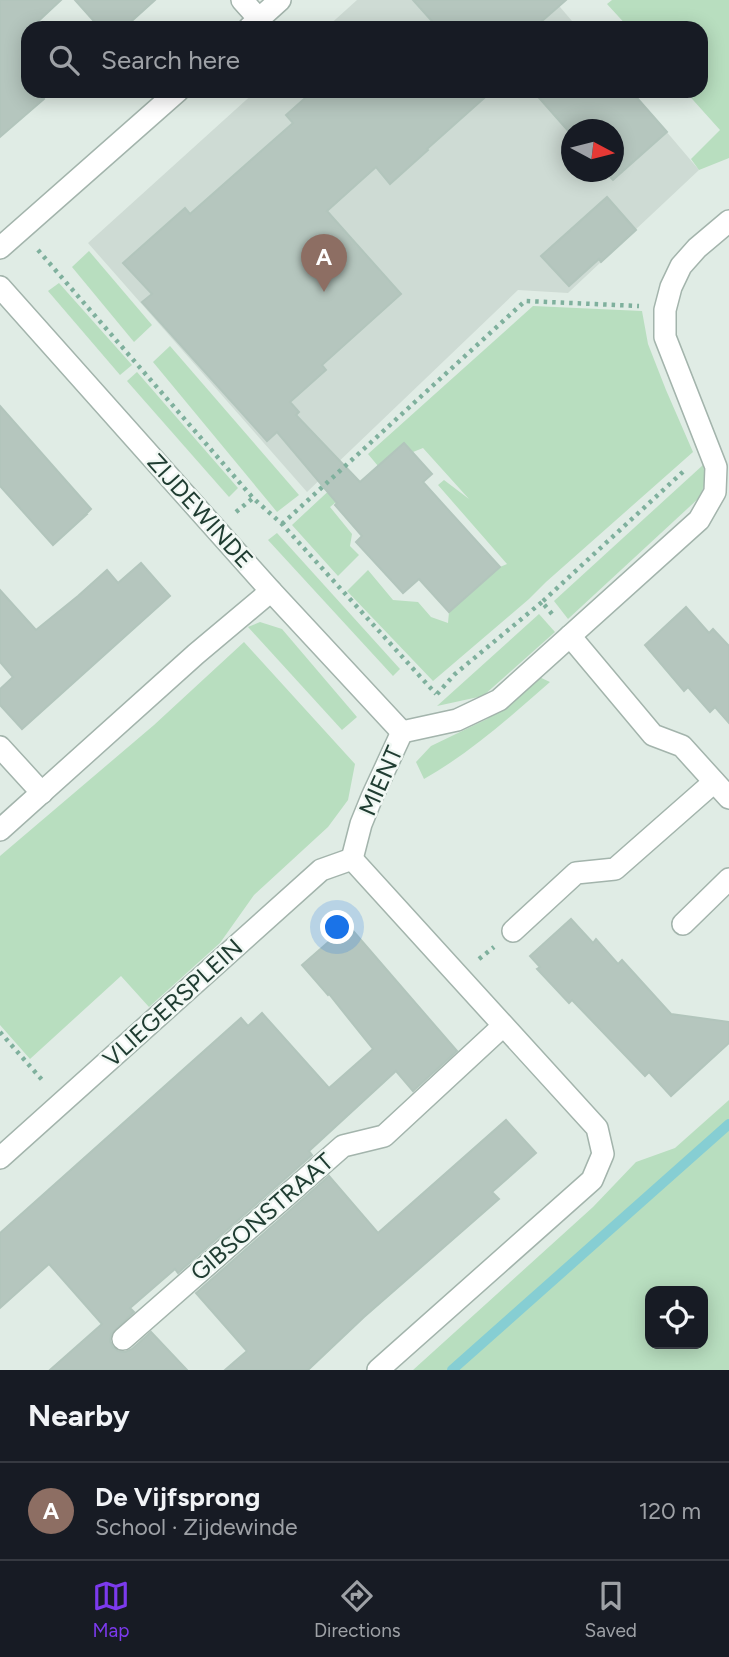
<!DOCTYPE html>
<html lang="en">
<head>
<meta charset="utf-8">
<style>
	:root { --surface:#171b24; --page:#242831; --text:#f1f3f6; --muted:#9ea1a6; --line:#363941; --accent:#7c3aed }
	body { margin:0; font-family:Figtree,sans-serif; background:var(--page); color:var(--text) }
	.controls { position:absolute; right:21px; bottom:21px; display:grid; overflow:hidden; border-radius:14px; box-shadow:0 4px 18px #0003 }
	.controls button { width:63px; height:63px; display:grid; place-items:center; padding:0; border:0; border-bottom:2px solid var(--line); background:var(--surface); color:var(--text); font:35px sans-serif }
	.compass { position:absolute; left:561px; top:119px; width:63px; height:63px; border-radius:50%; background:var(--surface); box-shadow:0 4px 18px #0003; rotate:97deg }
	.you { position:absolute; left:338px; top:928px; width:24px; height:24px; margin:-18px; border:5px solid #fff; border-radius:50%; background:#1a73e8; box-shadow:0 0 0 10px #1a73e833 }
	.badge { display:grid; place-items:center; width:46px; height:46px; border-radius:50%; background:var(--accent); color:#fff; font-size:23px; font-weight:700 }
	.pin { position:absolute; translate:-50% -58px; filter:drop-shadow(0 2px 4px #0008) }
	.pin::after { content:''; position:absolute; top:37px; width:24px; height:21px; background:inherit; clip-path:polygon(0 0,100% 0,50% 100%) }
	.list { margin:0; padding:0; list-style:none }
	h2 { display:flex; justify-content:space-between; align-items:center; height:91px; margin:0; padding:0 28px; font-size:30px }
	h2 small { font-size:23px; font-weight:400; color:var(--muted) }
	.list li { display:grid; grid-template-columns:46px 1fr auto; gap:21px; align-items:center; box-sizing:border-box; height:98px; padding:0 28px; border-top:2px solid var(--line) }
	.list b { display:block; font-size:26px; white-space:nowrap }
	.list p { margin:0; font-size:23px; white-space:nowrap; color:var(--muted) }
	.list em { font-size:23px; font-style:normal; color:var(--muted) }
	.icon { flex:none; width:38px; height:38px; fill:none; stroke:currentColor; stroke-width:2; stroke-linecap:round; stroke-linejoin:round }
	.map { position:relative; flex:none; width:729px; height:1370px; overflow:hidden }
	.search { position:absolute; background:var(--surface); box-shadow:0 4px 18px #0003; left:21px; right:21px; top:21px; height:77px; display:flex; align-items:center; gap:18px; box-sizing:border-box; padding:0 24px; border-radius:21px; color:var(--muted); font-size:26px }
	.sheet { height:189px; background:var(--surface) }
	nav { display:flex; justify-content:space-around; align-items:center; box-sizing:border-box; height:98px; border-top:2px solid var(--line); background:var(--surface); font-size:19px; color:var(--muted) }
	nav a { display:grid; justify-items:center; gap:4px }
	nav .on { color:var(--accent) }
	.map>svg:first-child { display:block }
</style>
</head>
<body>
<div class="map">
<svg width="729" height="1370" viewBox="0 0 729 1370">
	<rect width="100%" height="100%" fill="#e0ece5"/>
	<g fill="#cedbd4" fill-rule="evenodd">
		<path d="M357 0H554L578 28H326Z"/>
		<path d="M256 91H632L699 170 568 293 518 290 307 492 88 243ZM572 130H614V172H572Z"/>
	</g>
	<g fill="#b8debf" fill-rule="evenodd">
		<path d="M612 0H729V158L699 170 691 159 720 130 685 91H701V28H629L607 4Z"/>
		<path d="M89 251 152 325 134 342 72 267Z"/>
		<path d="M59 283 132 365 120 375 48 291Z"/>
		<path d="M533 306 642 311 648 344 666 390 693 452 546 582 529 599 433 681 347 591 368 570 393 600 418 602 431 617 448 623 449 612 500 567 507 564 438 485 444 480 469 499 423 448 413 452 404 443 378 466 368 454Z"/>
		<path d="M170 346 299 495 277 512 153 362Z"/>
		<path d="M137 372 238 488 229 497 127 381Z"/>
		<path d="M703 465 706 480 700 497 568 619 554 601Z"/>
		<path d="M349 472 359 483 330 507 352 534 350 546 359 555 338 576 292 525Z"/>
		<path d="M277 533 400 669 393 676 268 540Z"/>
		<path d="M539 614 555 632 483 696 437 706Z"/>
		<path d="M260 622 282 629 357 717 342 730 248 627Z"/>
		<path d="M244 642 355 764 348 800 328 827 254 895 220 943 149 1007 121 976 30 1059 0 1025V856L154 725Z"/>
		<path d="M537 676 550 682C510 717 470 753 424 779L416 762 431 746 487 719Z"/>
		<path d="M729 1100V1370H413L593 1207 636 1162 675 1148ZM650 1291H703V1344H650Z"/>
	</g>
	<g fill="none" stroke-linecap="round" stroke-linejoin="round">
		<path stroke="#86ced3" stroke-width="10" d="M452 1370 729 1124"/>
	</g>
	<g fill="#b5c6be" stroke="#b2c5bc" stroke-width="2">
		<path d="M0 0H61L31 28H28V91H37L44 99 0 137Z"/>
		<path d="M75 0H155L124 28H100Z"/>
		<path d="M413 0H566L534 28H438Z"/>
		<path d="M313 91H492L427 149 428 150 390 184 376 167 327 211 401 294 322 365 326 370 290 402 299 412 296 415 360 482 404 443 432 474 423 482 500 567 449 612 419 579 403 593 356 542 362 536 335 505 337 503 277 432 267 441 142 302 152 294 123 263 185 208 190 214 293 123 286 115Z"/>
		<path d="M533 91H631L667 132 613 180 605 172H613V130H571V134Z"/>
		<path d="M607 197 636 230 601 262 599 259 569 286 541 256Z"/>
		<path d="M0 406 91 509 85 515H86L53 545 0 486Z"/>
		<path d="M141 563 170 596 22 729 0 705V689L13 677 0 662V590L36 630 78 596 107 570 118 583Z"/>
		<path d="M686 607 709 633 713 629 729 646V723L715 707 710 712 688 687 684 691 645 645Z"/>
		<path d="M571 919 593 943 596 939 618 964 622 960 671 1014 729 1022V1043L671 1096 649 1072 645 1076 572 1000 569 1003 537 969 540 967 530 956Z"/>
		<path d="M348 925 457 1051 413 1091 396 1071 309 1151 312 1155 178 1273 175 1269 130 1308 134 1312 111 1334 110 1341 113 1347 118 1351 125 1352 132 1349 151 1332 187 1370H50L102 1324 49 1264 0 1308V1233L241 1018 248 1026 262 1013 329 1088 373 1049 329 994 328 995 302 965Z"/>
		<path d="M506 1120 536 1153 492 1192 499 1199 364 1317 308 1370H225L247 1351 196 1293 329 1176 378 1233Z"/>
	</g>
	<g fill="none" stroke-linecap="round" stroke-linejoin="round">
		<g stroke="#a3b4ac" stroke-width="24">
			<g id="minor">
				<path d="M242 0 259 19"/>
				<path d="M249 28 280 0"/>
				<path d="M0 248 178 91"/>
				<path d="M0 287 271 591 402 732"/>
				<path d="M570 636 653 735 682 746 729 798"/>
				<path d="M402 732 457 720 499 700 699 520 715 492 716 467 665 337V310L671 287 681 266 697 248 729 221"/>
				<path d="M0 747 42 793"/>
				<path d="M0 830 196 654 271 591"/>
				<path d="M352 859 597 1128 603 1154 592 1180 378 1370"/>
				<path d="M352 859 361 824 372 797 402 732"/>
				<path d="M683 924 729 879"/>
				<path d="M513 931 576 873 615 869 714 782"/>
				<path d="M0 1158 321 870 352 859"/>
				<path d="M123 1339 343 1146 384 1136 503 1026"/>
			</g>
		</g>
		<g stroke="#7fb09d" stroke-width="4.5" stroke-dasharray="3.5 5" stroke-linecap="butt">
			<path d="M38 250 253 498"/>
			<path d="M236 512 253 498 282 524 436 694"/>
			<path d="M282 524 525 301 639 306"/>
			<path d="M552 614 542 602 686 469"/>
			<path d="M437 694 455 674 542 602"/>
			<path d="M479 959 494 947"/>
			<path d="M0 1032 43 1081"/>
		</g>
		<use href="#minor" stroke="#fff" stroke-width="21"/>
	</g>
	<g text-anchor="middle" stroke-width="5" stroke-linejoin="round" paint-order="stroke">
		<g font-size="24" fill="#203d32" stroke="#f1f8f4">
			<text transform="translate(200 511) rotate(48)" y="8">ZIJDEWINDE</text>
			<text transform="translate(381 781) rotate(-66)" y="8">MIENT</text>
			<text transform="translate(173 1003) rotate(-42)" y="8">VLIEGERSPLEIN</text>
			<text transform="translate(262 1217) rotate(-41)" y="8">GIBSONSTRAAT</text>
		</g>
	</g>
</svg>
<div class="controls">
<button><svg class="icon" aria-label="locate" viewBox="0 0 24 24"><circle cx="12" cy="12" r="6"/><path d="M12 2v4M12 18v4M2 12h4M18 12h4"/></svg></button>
</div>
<svg class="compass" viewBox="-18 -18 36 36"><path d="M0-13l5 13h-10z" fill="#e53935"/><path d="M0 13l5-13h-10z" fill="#9ea1a6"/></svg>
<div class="you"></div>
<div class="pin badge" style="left:324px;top:292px;background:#8d6e63">A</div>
<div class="search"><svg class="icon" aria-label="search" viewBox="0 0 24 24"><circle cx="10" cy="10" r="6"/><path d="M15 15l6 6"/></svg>Search here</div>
</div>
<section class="sheet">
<h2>Nearby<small></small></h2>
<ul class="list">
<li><span class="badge" style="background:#8d6e63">A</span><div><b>De Vijfsprong</b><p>School · Zijdewinde</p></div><em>120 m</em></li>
</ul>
</section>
<nav>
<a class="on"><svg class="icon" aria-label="map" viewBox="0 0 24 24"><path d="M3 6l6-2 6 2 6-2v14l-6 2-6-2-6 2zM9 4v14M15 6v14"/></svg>Map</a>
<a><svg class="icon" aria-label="directions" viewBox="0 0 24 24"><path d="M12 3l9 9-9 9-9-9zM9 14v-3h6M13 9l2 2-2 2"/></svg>Directions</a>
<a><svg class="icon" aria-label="saved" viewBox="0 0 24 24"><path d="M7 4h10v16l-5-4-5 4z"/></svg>Saved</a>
</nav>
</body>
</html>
